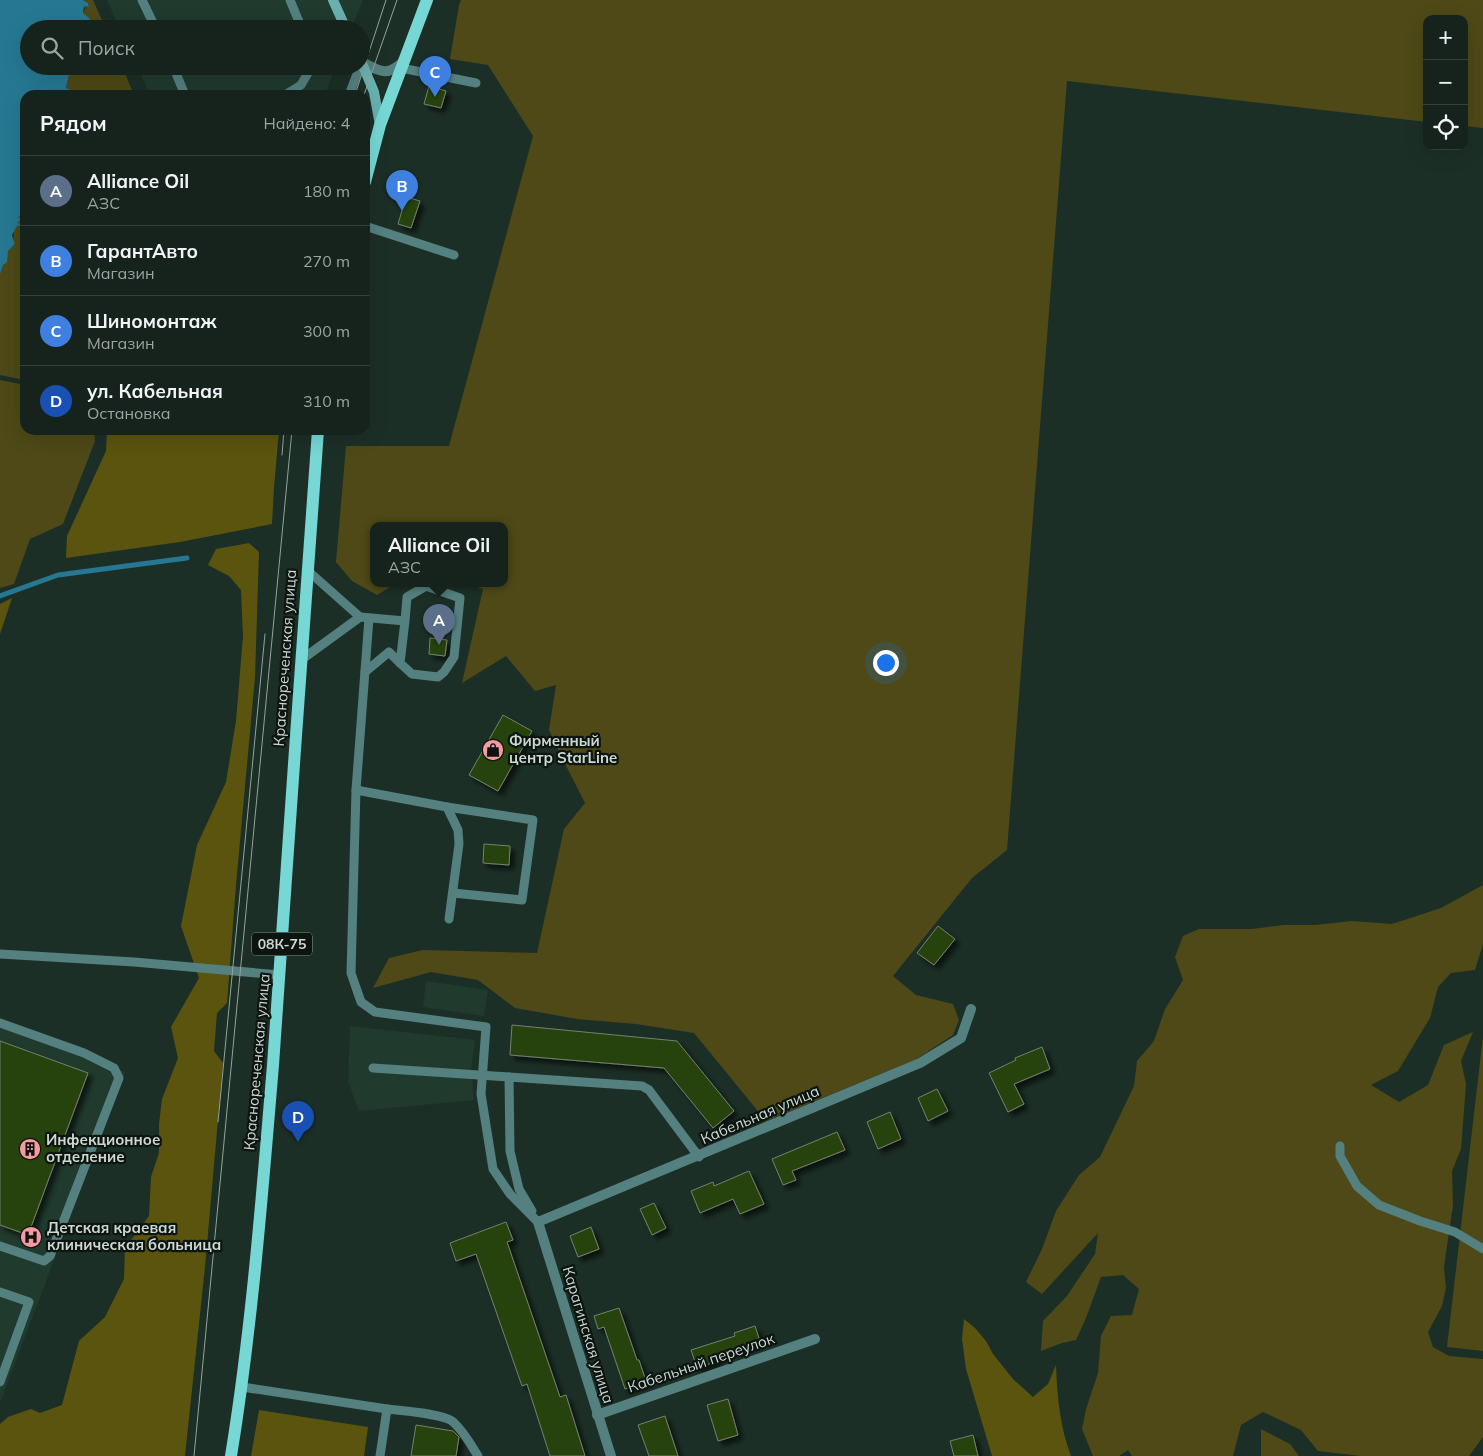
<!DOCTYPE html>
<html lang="ru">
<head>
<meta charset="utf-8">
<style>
	:root { --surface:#15231c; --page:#1e2b25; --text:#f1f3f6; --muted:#9da4a3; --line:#34403b; --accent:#f49aa3 }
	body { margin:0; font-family:Mulish,sans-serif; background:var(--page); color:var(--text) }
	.controls { position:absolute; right:15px; top:15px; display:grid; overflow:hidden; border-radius:10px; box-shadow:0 5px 20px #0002 }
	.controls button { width:45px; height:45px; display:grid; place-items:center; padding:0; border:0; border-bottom:1px solid var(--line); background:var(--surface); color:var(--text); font:25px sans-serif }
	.you { position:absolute; left:885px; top:662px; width:18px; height:18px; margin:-12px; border:4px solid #fff; border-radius:50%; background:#1a73e8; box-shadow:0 0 0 8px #1a73e833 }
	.badge { display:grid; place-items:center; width:32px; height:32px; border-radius:50%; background:var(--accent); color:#fff; font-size:16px; font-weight:700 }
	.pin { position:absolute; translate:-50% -41px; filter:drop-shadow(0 1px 2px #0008) }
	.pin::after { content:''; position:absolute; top:26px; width:18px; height:15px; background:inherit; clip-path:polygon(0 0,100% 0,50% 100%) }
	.popup { position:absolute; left:370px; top:522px; width:138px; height:65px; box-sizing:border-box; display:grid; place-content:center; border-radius:10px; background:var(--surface); filter:drop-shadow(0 1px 4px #0005); font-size:16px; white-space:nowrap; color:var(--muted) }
	.popup b { font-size:19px; color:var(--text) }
	.popup::after { content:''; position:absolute; left:50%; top:100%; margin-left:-10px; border:10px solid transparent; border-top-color:var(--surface) }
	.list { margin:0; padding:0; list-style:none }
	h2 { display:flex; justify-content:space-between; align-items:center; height:65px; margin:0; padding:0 20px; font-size:21px }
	h2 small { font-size:16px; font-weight:400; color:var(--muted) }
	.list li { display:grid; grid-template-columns:32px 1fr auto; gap:15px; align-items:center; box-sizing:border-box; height:70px; padding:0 20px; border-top:1px solid var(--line) }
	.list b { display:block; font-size:19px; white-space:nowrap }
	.list p { margin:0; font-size:16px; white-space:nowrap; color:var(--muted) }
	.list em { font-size:16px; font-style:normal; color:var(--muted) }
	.icon { flex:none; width:28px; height:28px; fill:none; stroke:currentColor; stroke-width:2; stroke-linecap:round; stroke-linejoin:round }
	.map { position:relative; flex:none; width:1483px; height:1456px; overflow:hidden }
	.search { position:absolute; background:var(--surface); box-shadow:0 5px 20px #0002; left:20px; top:20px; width:350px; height:55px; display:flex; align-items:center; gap:12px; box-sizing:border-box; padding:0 18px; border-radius:28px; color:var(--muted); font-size:19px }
	.panel { position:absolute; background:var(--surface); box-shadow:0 5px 20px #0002; left:20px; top:90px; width:350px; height:345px; border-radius:15px }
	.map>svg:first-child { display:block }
</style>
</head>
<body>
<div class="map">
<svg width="1483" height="1456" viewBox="0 0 1483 1456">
	<defs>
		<filter id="shadow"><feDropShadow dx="4.5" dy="4.5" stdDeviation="2.5" flood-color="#0009"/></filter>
	</defs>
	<rect width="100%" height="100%" fill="#1c2f26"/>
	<g fill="#203a2e">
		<path d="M107 0H363L351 29H120Z"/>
		<path d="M137 66H336L325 95H150Z"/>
		<path d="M426 981 488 990 484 1016 423 1007Z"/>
		<path d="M0 1022 125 1072 0 1403Z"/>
		<path d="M350 1026 475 1040 471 1069 474 1100 359 1111 348 1081Z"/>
	</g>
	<g fill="#4e4917">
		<path d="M83 0H93L106 29H86L89 26 83 13 85 9 84 6 89 7 88 3Z"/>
		<path d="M461 0H1483V128L1464 126V19H1427V122L1067 81 1007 850 972 878 893 976 916 995 953 1004 959 1020 953 1035 915 1060 766 1121 694 1033 636 1024 577 1019 515 1008 478 980 431 972 373 988 389 958 423 950 537 953 564 829 585 803 559 752 549 730 556 685 535 691 506 656 462 683 483 589 469 584H504V526H374V584H395L377 595 352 581 336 562 346 446H449L533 136 488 65 450 59 459 5Z"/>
		<path d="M71 66H122L134 95H67L68 94 66 88Z"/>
		<path d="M24 213 25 214V380L0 375V273L8 251 15 244C12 234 14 226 21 218L17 217Z"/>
		<path d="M0 380 25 385V430H94L95 441 63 524 30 539 14 584 0 588Z"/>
		<path d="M1483 885V944L1475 970 1451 973 1438 987 1430 1018 1398 1071 1371 1085 1399 1102 1428 1085 1444 1045 1473 1032 1461 1061 1466 1084 1461 1149 1452 1171 1453 1205 1444 1267 1446 1288 1442 1306 1428 1332 1433 1347 1449 1356 1483 1359V1437L1469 1456H1361L1318 1451 1301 1430 1263 1412 1241 1425 1233 1456H1132L1128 1450 1119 1456H1093L1082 1429 1086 1409 1098 1373 1101 1336 1111 1316 1132 1315 1139 1289 1123 1275 1101 1277 1086 1318 1076 1340 1062 1343 1041 1351 1043 1321 1067 1296 1095 1254 1098 1233 1042 1294 1026 1282 1042 1249 1056 1211 1079 1175 1100 1157 1134 1086 1137 1061 1154 1041 1165 1009 1183 980 1175 957 1183 936 1199 929H1251L1283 925H1315L1352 921 1392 924 1441 908Z"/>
		<path d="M1483 1036V1351L1447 1347Z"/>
		<path d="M1261 1429 1290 1444 1299 1456H1261Z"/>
	</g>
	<g fill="#5b540e">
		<path d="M107 430H279L274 488 272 524 180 542 66 558 67 536 106 451Z"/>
		<path d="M249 543 259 552 255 677 236 885 227 1003 217 1013 214 1051 223 1063 205 1267 185 1456H0V1424L8 1417 31 1409 40 1413 62 1405 79 1341 105 1317 124 1279 125 1248 149 1216 151 1177 159 1153V1124L162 1099 178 1058 171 1027 199 978 181 926 197 845 226 782 236 721 243 636 241 590 229 576 208 565 216 549Z"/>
		<path d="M12 598 0 634V604Z"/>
		<path d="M964 1319 975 1328 986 1341 993 1354 1013 1379 1033 1397 1048 1384 1056 1365C1057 1396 1060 1427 1071 1456H992L966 1369 962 1339Z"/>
		<path d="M259 1410 368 1427 364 1456H251Z"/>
	</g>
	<path fill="#267892" d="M0 0H83L88 3 89 7 84 6 83 13 90 19 89 26 86 29H29V66H71L66 88 70 90V94L25 95V208L21 209 25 212V214L18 217 22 219 17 223 22 224 17 226 12 235 15 244 8 251 7 262 3 265 0 274Z"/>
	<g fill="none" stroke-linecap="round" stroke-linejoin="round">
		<path stroke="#267892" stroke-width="5" d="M0 596 58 575 187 558"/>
	</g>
	<g fill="#26430d" stroke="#75806e" filter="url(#shadow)">
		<path d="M429 86 446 91 441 108 424 104Z"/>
		<path d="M406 197 420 201 411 228 398 224Z"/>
		<path d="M430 638 447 640 445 656 429 654Z"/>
		<path d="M503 715 532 731 498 791 469 775Z"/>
		<path d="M484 844 510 846 509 865 483 863Z"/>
		<path d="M938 926 955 939 934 965 917 953Z"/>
		<path d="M512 1025 677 1041 734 1111 713 1128 664 1068 510 1055Z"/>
		<path d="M0 1041 88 1073 28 1235 0 1225Z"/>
		<path d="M1042 1047 1050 1069 1014 1084 1024 1104 1008 1112 989 1073 1016 1060 1015 1058Z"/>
		<path d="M937 1089 948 1111 928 1121 918 1098Z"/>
		<path d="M890 1112 901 1139 878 1149 867 1122Z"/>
		<path d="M837 1132 845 1150 792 1171 796 1180 783 1185 772 1159Z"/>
		<path d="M749 1171 764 1204 740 1214 733 1199 700 1213 691 1191 713 1182 714 1186Z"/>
		<path d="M654 1203 666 1228 652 1235 640 1209Z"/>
		<path d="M506 1222 513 1240 507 1242 560 1397 566 1395 585 1456H550L527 1384 522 1386 476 1254 456 1261 450 1243Z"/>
		<path d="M591 1227 599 1249 578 1257 570 1236Z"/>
		<path d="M619 1308 637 1360H639L646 1381 625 1389 604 1327 598 1329 594 1316Z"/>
		<path d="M755 1326 760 1341 716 1356 718 1361 697 1368 691 1350 735 1336 734 1333Z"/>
		<path d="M728 1399 738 1435 718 1441 707 1405Z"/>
		<path d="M665 1416 678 1456H649L638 1425Z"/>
		<path d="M416 1425 453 1431 459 1437 456 1456H411Z"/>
		<path d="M973 1435 978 1456H954L950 1441Z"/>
	</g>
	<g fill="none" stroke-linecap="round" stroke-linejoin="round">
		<g stroke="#54807f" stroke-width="9">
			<path d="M142 0 156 29"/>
			<path d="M290 0 302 29"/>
			<path d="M173 66 185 95"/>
			<path d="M401 68 476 83"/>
			<path d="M285 95 301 85 312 66"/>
			<path d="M349 95 360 66"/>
			<path d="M365 226 454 255"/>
			<path d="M307 570 360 617"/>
			<path d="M369 618 356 790 351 973 361 1002 375 1012 486 1027 481 1094 493 1169 510 1194 538 1222"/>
			<path d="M301 660 360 617 405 621 400 663 412 674 438 677 444 672 454 657 460 598 426 586 407 597 405 621"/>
			<path d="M365 672 389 652 400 663"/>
			<path d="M356 790 447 807 458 830 459 844 449 919"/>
			<path d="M447 807 533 820 522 900 453 893"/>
			<path d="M0 954 134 962 280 975"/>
			<path d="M0 1023 84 1053 114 1068 119 1078 50 1256 44 1261 0 1246"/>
			<path d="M373 1068 509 1077"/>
			<path d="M1340 1146V1156L1357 1186 1379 1205 1420 1221 1455 1232 1483 1249"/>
			<path d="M532 1211 519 1189 510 1151 509 1077 642 1086 649 1090 699 1157"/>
			<path d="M0 1292 29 1302 0 1382"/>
			<path d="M242 1387 387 1409"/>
			<path d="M380 1456 387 1409C403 1411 440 1413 452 1421 463 1430 471 1445 478 1456"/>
		</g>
		<g stroke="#54807f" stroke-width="10">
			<path d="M362 62C381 72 387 77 404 61"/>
			<path d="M597 1415 815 1339"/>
			<path d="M611 1456 538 1222 920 1063 961 1038 971 1009"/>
		</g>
		<g stroke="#68b1af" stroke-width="10">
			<path d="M333 0 346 29"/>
			<path d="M361 61 374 92 380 125"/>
		</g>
		<g stroke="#76d7d5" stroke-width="12">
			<path d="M365 182 380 125 427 0"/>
			<path d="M231 1456C252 1327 262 1196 273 1065 289 853 301 642 318 430"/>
		</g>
		<g stroke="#95a29b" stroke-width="1">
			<path d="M355 95 386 0"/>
			<path d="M364 95 397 0"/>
			<path d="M282 455 284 430"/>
			<path d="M218 1122 265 634"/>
			<path d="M194 1456 292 430"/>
		</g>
	</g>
	<defs>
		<g id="shop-disc" transform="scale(1.125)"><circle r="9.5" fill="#f49aa3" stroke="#0d1511"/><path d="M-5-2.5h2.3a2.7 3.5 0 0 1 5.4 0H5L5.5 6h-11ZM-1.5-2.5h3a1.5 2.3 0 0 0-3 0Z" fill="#111"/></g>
		<g id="building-disc" transform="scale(1.125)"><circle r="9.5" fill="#f49aa3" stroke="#0d1511"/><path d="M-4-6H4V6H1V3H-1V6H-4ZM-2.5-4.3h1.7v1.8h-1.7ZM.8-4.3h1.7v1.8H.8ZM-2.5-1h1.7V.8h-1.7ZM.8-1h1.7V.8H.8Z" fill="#111"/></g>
		<g id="hospital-disc" transform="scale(1.125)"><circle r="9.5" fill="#f49aa3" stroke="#0d1511"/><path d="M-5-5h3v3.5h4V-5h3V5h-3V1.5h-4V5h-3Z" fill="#111"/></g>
	</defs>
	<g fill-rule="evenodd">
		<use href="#shop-disc" x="493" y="750"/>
		<use href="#building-disc" x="30" y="1149"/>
		<use href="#hospital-disc" x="31" y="1237"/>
	</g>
	<g text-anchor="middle" stroke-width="4.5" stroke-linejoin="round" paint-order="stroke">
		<rect fill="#0d1511" stroke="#939e98" stroke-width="1" x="252" y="932.5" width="60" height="23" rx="4"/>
		<g font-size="14" font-weight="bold" fill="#cdd8d2">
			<text x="282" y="949">08К-75</text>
		</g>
		<g font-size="15" fill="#cdd8d2" stroke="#0d1511">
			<text transform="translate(285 658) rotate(-86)" y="5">Краснореченская улица</text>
			<text transform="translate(257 1062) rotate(-85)" y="5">Краснореченская улица</text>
			<text transform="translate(760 1115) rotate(-23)" y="5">Кабельная улица</text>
			<text transform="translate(588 1335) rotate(73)" y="5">Карагинская улица</text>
			<text transform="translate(701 1363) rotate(-19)" y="5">Кабельный переулок</text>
		</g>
		<g font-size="15" font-weight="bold" fill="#cdd8d2" stroke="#0d1511" text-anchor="start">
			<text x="509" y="746">Фирменный<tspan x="509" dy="17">центр StarLine</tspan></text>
			<text x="46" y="1145">Инфекционное<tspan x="46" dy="17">отделение</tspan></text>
			<text x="47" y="1233">Детская краевая<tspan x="47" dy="17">клиническая больница</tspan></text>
		</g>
	</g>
</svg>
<div class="controls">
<button>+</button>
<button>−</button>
<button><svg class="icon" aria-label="locate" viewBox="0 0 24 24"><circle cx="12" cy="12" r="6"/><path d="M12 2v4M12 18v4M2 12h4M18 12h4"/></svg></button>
</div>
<div class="you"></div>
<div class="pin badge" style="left:439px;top:645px;background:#5c6f8a">A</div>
<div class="popup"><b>Alliance Oil</b>АЗС</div>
<div class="pin badge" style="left:402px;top:211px;background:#3f7fe0">B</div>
<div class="pin badge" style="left:435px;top:97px;background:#3f7fe0">C</div>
<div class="pin badge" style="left:298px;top:1142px;background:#1a4fb4">D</div>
<div class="search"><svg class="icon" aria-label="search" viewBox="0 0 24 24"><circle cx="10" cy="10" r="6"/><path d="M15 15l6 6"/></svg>Поиск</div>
<section class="panel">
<h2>Рядом<small>Найдено: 4</small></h2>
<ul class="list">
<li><span class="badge" style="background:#5c6f8a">A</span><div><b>Alliance Oil</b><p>АЗС</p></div><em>180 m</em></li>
<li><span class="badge" style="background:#3f7fe0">B</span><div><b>ГарантАвто</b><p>Магазин</p></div><em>270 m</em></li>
<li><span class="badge" style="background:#3f7fe0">C</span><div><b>Шиномонтаж</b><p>Магазин</p></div><em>300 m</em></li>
<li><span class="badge" style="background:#1a4fb4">D</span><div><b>ул. Кабельная</b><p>Остановка</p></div><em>310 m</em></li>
</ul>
</section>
</div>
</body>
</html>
